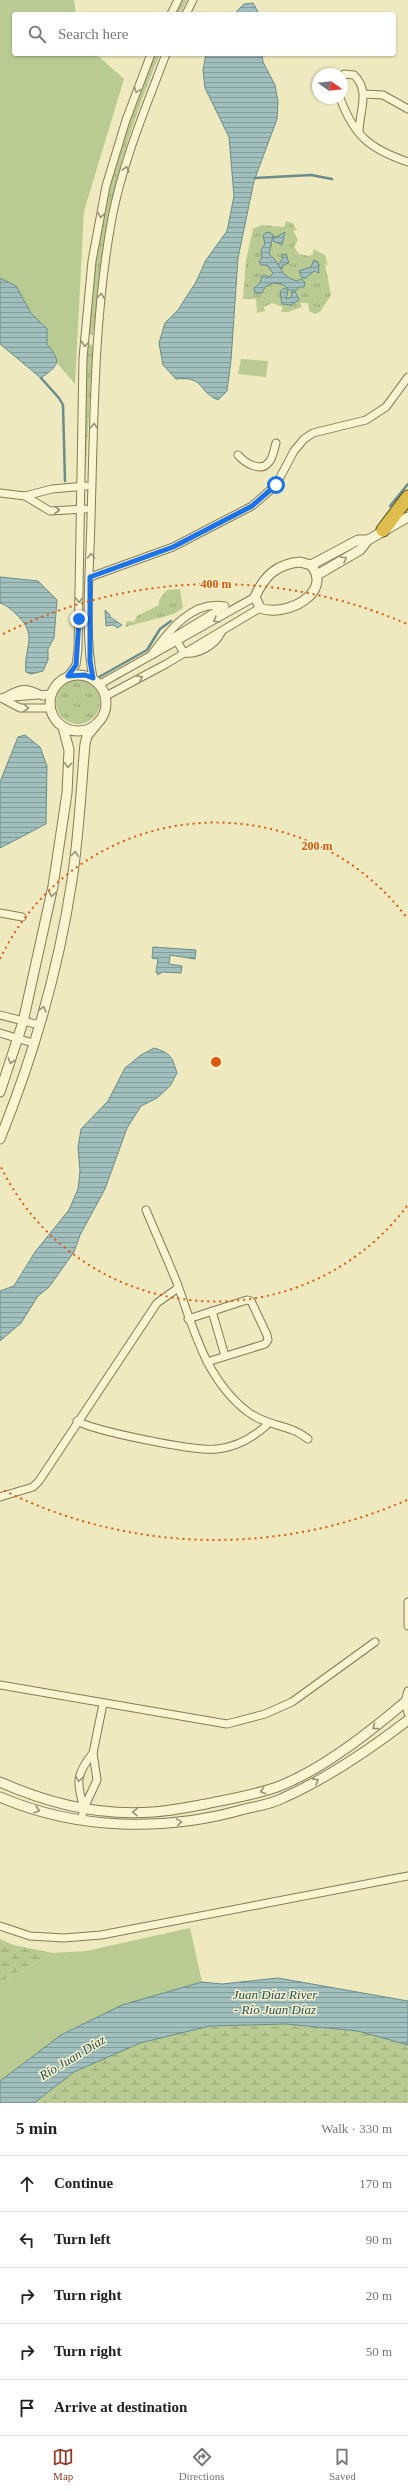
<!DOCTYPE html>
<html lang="en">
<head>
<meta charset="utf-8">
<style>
	:root { --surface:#fff; --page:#f6f6f6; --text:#202124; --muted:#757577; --line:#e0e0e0; --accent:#953d26 }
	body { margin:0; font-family:Georgia,serif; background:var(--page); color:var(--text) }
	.compass { position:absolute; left:312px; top:68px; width:36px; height:36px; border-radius:50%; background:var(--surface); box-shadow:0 1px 3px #0004; rotate:104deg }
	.stop { position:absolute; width:12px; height:12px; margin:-9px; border:3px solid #1a73e8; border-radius:50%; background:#fff }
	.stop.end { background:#1a73e8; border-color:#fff; box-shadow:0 1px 4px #0008 }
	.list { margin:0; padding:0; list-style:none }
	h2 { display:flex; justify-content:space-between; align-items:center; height:52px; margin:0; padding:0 16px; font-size:17px }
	h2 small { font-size:13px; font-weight:400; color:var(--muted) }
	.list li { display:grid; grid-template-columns:26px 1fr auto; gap:12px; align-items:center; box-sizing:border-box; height:56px; padding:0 16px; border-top:1px solid var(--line) }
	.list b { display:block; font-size:15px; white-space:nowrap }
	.list em { font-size:13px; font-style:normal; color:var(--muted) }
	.icon { flex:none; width:22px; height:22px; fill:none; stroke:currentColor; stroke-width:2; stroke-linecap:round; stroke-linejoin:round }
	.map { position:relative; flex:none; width:408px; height:2103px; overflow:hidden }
	.search { position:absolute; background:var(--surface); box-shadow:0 1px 3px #0004; left:12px; right:12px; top:12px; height:44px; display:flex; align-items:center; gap:10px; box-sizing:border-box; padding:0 14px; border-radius:4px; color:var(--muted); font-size:15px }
	.sheet { height:332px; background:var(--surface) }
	nav { display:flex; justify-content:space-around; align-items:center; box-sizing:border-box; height:56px; border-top:1px solid var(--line); background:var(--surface); font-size:11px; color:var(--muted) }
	nav a { display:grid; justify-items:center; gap:2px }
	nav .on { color:var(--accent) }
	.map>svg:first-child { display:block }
</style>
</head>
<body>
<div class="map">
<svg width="408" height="2103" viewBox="0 0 408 2103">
	<defs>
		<pattern id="wetland-marsh" width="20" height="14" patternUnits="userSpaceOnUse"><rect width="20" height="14" fill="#b9cb92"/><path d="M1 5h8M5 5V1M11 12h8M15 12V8" fill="none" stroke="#97a576"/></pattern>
		<pattern id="park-tufts" width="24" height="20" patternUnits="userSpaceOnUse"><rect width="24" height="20" fill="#b9cb92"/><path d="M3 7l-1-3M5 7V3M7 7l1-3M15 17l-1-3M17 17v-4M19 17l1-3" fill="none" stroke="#97a576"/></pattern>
		<pattern id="water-rules" width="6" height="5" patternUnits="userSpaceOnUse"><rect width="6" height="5" fill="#a1bfbd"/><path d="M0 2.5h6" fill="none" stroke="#849c99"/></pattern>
	</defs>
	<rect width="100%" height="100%" fill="#eee9be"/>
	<g fill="#b9cb92">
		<path d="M0 0H74L76 14H14V54H96L124 79 84 211 75 384 57 363 55 354 47 344V329L31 313 16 287 0 278Z"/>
		<path d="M241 359 268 361 266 377 238 374Z"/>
		<path d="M190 1928 202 1982 122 2006 61 2035 0 2081V1982L53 1953 86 1951Z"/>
	</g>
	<g fill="url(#wetland-marsh)">
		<path d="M0 1939 13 1945 53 1953 0 1982Z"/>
		<path d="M286 2024 358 2031 408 2045V2103H34L74 2072 140 2043 210 2026Z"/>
	</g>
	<g fill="url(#park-tufts)">
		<path d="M181 0H187L180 14H174Z"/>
		<path d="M154 54H160C136 111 116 171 106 232 100 266 98 301 93 335L88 334C92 289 96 243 106 198 118 148 135 101 154 54Z"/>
		<path d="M286 221 292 223 297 230 293 231 298 240 294 247 299 254 309 256 313 254V249L325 255 328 265 325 264 331 295 320 312 315 314 309 311 308 303H300L302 307 288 312H281L283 307 272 303 264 307 265 311 257 313 256 299H243L246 260 253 229 261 225 284 227Z"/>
		<path d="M87 344 93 345 85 480H84Z"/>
		<path d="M180 589 183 608 174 614 125 627 127 621 134 622 137 616 159 605V600L167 590Z"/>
		<circle cx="78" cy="702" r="22"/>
	</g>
	<g fill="url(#water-rules)" stroke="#698d8b">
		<path d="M253 3 259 14H234L244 4Z"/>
		<path d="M206 54H262L263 62 275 85 278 102 277 119 254 181 238 258 231 360 227 391 218 400C197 391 205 376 176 379L163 365 159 343 165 323 178 310 196 282 206 260 227 231 234 196 229 137 205 88 203 70Z"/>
		<path d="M269 232 273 235 269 254C282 264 278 276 297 281L301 279 305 282 304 287H299L297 290H289L282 284 272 283 265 287 262 293H255L254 288 260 283 262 276 264 275 270 277 273 273 267 265H261L259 262 262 257 261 250 265 244 263 236 265 233Z"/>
		<path d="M285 232 282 245 273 241 274 236 277 237Z"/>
		<path d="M286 254 289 263 283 265 282 269 278 264 282 260V255Z"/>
		<path d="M314 260 318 262 319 273 314 271 306 278H302L299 271 311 267Z"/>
		<path d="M0 278 16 286 31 313 47 329V344C62 362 59 365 41 378L0 344Z"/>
		<path d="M284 288 288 291 286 299 292 297 291 292 295 291 299 300 291 305 282 304 280 292Z"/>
		<path d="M0 577 38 581 57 600 54 638 48 649V660L43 671 31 674 26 672C23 647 39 637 18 616 12 610 8 606 0 603Z"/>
		<path d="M105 610 110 615V617L122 625 117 628 114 625 106 626Z"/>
		<path d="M25 735 40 747 47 766 46 824 0 848V782L18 737Z"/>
		<path d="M153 947 196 950 195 959 170 955 169 964 182 966 181 973 162 972 158 975 156 972 158 959 152 958Z"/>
		<path d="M154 1048C171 1053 172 1057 177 1073L170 1086 157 1098 141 1106 127 1128 105 1189 80 1235 74 1252 49 1287 38 1296 21 1323 0 1341V1291L14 1286 35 1252 69 1210 78 1189 80 1171 78 1148 81 1129 108 1101 125 1068 141 1055Z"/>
		<path d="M278 1978 408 2001V2045L358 2031 286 2024 210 2026 140 2043 74 2072 34 2103H0V2081L61 2035 122 2005 202 1982 222 1984Z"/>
	</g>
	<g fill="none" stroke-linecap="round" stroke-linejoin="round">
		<g stroke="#698d8b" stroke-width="2.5">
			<path d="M255 178 311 175 332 179"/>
			<path d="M41 378 59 398 63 405 65 481"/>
			<path d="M390 506 408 484"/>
			<path d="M99 677 147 650 160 629 171 621"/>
		</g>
		<g stroke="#867a57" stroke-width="9">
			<g id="minor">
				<path d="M171 14 178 0"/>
				<path d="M186 14 193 0"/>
				<path d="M342 77 344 74 354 75C371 91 359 112 359 132"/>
				<path d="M364 94 383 95 408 109"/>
				<path d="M340 98C354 136 370 149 408 162"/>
				<path d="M238 455C245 463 261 473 269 462 273 458 274 449 276 443"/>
				<path d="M0 493 25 496 52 489 86 486"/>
				<path d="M25 496 50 511 85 509"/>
				<path d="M90 577 173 547 252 506 276 485 294 451 304 439 313 433 366 420 386 407 408 377"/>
				<path d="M175 638 184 653C198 655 215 645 221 633"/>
				<path d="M159 646 225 606"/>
				<path d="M152 654C168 632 192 600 224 606"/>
				<path d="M68 676 76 665 78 649 83 358 92 261 106 186 126 120 151 54"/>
				<path d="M93 678C84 632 90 568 91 519 94 419 94 316 112 218 123 161 146 107 166 54"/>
				<path d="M100 684 255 597"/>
				<path d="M106 696 166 664 260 608"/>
				<path d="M5 697C21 687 26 687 43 696"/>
				<path d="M0 698 51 694"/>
				<path d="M3 699 20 708H50"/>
				<path d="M0 913 22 917"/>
				<path d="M0 1015 39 1025"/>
				<path d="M0 1033 33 1043"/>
				<path d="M146 1210C156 1234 167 1258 177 1283 194 1330 206 1380 248 1412 268 1427 290 1424 308 1439"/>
				<path d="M212 1311 225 1356"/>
				<path d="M188 1319 247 1300 251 1301 267 1335 268 1340 265 1344 207 1362"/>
				<path d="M77 1421C95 1431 196 1452 217 1449 237 1447 254 1437 268 1424"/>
				<path d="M0 1497 33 1487 39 1481 157 1303 178 1288"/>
				<path d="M408 1602V1626"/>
				<path d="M0 1685 227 1724 265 1714 292 1702 375 1642"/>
				<path d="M408 1691 405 1702 408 1713"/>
				<path d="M84 1808C76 1782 76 1774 93 1753"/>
				<path d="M81 1820 84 1808 97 1780 93 1753 103 1704"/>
				<path d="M0 1926 30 1936 64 1938 101 1935 408 1876"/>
			</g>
		</g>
		<g stroke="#867a57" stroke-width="11">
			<g id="tertiary">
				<path d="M300 562 311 565C334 593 285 618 260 608L255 597C264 576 277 564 300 562Z"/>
				<path d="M311 565 358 540H368"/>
				<path d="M317 575 360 550 368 540 408 517"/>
				<circle cx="78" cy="703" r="28"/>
				<path d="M0 1092 23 1022 53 886 67 793 69 750 63 727"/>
				<path d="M0 1139C33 1057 59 967 72 880 79 835 81 789 85 744L87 736 96 725"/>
				<path d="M0 1782C47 1803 101 1816 153 1812 171 1811 189 1807 206 1804 230 1799 254 1795 277 1787 320 1771 370 1732 405 1702"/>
				<path d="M0 1797C77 1830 165 1832 245 1809 258 1806 272 1804 283 1798 328 1778 369 1750 408 1720"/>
			</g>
		</g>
		<g stroke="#53462b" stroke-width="15">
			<path id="motorway" d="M383 530 408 497"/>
		</g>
		<use href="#minor" stroke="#f9f5d1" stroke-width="7"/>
		<use href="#tertiary" stroke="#f9f5d1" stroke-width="9"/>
		<use href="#motorway" stroke="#dfbd4c" stroke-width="13"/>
	</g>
	<defs><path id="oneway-chevron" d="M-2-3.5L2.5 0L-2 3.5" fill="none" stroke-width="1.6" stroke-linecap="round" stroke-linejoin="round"/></defs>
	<g stroke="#979176">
		<use href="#oneway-chevron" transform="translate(137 90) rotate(111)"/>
		<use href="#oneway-chevron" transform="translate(126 169) rotate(-75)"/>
		<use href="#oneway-chevron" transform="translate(101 215) rotate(100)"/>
		<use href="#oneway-chevron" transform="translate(101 296) rotate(-85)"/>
		<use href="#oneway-chevron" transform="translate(85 344) rotate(95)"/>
		<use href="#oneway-chevron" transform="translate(94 426) rotate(-87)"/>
		<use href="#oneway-chevron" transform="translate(57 510)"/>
		<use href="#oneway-chevron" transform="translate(91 556) rotate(-89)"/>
		<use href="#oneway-chevron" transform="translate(344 559) rotate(-30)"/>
		<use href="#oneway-chevron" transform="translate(79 600) rotate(91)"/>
		<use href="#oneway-chevron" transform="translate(216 620) rotate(150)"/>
		<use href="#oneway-chevron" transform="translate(140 678) rotate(-28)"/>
		<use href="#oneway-chevron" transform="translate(26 708) rotate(3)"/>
		<use href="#oneway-chevron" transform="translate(68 765) rotate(93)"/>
		<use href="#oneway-chevron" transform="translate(75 854) rotate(-83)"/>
		<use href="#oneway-chevron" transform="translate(52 894) rotate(101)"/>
		<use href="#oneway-chevron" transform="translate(43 1009) rotate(-75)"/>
		<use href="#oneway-chevron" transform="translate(11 1061) rotate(109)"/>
		<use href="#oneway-chevron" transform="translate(375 1727) rotate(143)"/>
		<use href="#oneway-chevron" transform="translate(79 1779) rotate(100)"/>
		<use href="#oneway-chevron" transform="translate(316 1781) rotate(-28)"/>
		<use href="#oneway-chevron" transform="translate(263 1791) rotate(163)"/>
		<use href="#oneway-chevron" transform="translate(37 1810) rotate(16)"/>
		<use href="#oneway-chevron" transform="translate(135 1812) rotate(-178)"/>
		<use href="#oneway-chevron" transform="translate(179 1822) rotate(-9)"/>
	</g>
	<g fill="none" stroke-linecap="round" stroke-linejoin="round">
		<path stroke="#1a73e8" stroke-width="5" d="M79 619 76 665 68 676 85 675 93 678 90 661V577L173 547 252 506 276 485"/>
	</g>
	<g fill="none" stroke="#df570d" stroke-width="2" stroke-dasharray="2 4">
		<path d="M407 1206A239 239 0 0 1 0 1165M0 959A239 239 0 0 1 407 918"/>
		<path d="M407 1500A478 478 0 0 1 3 1490M3 634A478 478 0 0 1 407 624"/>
	</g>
	<g text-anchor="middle" stroke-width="3" stroke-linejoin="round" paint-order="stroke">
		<g font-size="13" font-style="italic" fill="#2a4f55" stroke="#f5f2cd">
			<text x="275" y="1999">Juan Díaz River<tspan x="275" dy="15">- Río Juan Díaz</tspan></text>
			<text transform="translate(72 2057) rotate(-31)" y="5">Río Juan Díaz</text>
		</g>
	</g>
	<circle cx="216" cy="1062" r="6" fill="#df570d" stroke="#f5f2cd" stroke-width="2"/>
	<g font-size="12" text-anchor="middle" font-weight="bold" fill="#df570d" stroke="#f5f2cd" stroke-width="3" stroke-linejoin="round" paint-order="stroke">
		<text x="216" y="588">400 m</text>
		<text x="317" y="850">200 m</text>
	</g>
</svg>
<svg class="compass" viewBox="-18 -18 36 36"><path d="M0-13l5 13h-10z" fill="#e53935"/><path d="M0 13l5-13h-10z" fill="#757577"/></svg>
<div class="stop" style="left:276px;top:485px"></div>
<div class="stop end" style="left:79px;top:619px"></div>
<div class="search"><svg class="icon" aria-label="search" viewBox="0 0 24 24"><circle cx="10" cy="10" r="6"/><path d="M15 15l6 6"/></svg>Search here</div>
</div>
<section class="sheet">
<h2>5 min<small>Walk · 330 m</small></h2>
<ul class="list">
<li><svg class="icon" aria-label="ahead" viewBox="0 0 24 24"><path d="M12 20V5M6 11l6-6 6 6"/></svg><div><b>Continue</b></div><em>170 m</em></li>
<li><svg class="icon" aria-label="left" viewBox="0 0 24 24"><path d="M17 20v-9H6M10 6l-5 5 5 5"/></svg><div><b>Turn left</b></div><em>90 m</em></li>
<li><svg class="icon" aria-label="right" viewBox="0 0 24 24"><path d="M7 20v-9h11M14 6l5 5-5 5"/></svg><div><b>Turn right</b></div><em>20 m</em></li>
<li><svg class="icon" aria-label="right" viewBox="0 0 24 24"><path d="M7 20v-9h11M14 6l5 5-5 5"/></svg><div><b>Turn right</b></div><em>50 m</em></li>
<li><svg class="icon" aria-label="arrive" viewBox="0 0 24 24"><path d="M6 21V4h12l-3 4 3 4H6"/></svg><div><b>Arrive at destination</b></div></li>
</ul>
</section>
<nav>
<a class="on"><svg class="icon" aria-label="map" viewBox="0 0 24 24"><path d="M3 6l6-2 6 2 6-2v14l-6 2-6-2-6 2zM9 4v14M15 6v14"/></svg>Map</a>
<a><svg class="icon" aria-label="directions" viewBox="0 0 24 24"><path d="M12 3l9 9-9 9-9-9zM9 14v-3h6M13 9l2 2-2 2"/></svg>Directions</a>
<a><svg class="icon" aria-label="saved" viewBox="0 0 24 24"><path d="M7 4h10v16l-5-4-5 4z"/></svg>Saved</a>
</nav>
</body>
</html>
